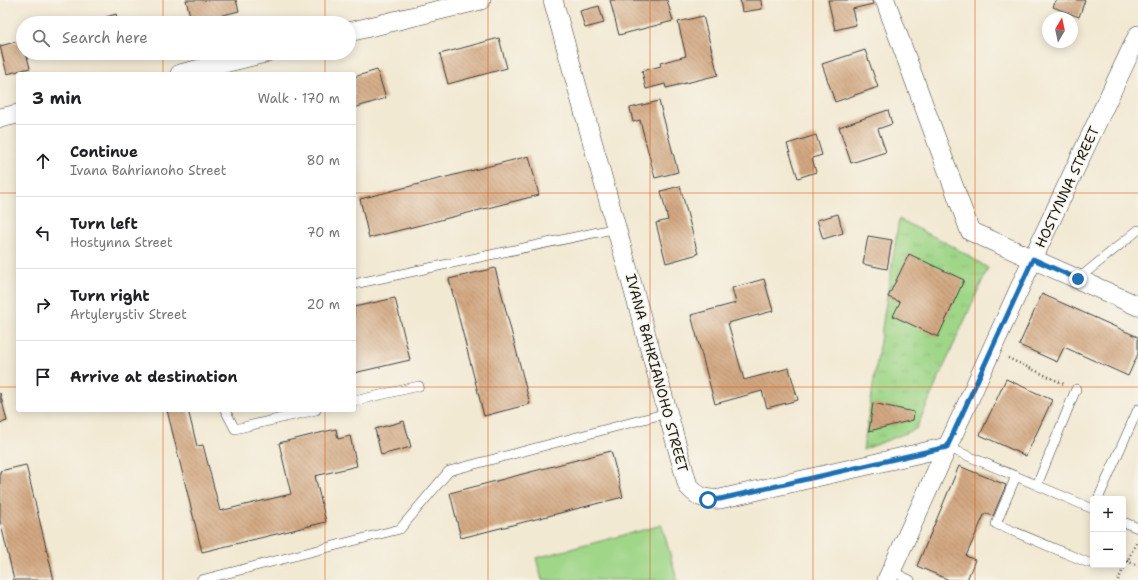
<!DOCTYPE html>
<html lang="en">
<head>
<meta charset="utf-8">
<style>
	:root { --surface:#fff; --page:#f2f2f2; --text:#202124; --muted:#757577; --line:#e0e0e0 }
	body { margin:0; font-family:"Shantell Sans",sans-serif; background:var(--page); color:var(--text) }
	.controls { position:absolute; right:12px; bottom:12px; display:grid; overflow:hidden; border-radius:4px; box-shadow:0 2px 10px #0003 }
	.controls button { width:36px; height:36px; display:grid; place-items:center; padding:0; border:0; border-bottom:1px solid var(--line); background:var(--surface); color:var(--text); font:20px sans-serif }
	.compass { position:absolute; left:1042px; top:12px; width:36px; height:36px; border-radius:50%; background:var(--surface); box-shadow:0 2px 10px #0003; rotate:9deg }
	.stop { position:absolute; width:12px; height:12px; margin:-9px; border:3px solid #1f6fb2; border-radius:50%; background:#fff }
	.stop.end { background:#1f6fb2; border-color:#fff; box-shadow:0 1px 4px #0008 }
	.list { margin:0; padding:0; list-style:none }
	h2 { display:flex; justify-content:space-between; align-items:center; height:52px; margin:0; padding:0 16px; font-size:17px }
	h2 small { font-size:13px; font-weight:400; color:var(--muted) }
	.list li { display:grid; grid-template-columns:26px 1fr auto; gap:12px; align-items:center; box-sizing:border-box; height:72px; padding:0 16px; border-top:1px solid var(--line) }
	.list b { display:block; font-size:15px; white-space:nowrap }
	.list p { margin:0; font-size:13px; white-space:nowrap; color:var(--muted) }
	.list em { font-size:13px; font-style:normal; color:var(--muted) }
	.icon { flex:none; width:22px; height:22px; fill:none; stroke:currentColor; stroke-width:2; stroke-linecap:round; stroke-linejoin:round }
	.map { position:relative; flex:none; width:1138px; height:580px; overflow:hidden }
	.search { position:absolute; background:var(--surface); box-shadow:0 2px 10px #0003; left:16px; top:16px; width:340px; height:44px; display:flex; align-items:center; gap:10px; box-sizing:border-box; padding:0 14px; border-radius:22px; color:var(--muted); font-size:15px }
	.panel { position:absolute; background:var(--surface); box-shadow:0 2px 10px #0003; left:16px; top:72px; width:340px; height:340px; border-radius:4px }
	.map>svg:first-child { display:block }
</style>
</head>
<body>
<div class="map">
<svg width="1138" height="580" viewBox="0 0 1138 580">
	<defs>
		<pattern id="grass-tufts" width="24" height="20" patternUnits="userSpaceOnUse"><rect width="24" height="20" fill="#9fd688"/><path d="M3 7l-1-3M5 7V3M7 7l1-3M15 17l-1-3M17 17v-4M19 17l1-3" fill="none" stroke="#88b775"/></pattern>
		<pattern id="building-back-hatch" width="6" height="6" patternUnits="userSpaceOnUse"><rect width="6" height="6" fill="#d3a882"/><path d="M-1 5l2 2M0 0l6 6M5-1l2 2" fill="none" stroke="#aa886a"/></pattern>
	</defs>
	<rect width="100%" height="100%" fill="#f7f3e8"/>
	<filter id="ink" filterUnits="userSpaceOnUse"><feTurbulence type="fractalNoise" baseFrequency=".025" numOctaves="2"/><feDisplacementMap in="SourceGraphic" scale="8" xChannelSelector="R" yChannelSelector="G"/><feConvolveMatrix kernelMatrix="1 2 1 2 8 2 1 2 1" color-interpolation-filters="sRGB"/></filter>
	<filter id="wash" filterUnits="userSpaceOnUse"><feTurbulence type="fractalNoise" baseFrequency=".012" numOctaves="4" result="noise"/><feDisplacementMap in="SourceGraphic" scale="16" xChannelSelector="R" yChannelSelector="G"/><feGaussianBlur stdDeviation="0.9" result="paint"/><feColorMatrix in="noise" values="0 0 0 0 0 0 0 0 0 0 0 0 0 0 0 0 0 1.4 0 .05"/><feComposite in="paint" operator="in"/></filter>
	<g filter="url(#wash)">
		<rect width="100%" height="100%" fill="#f2e9d3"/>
		<path fill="url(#grass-tufts)" stroke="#5e7952" d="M899 219 954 247 988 268 916 429 863 450Z"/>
		<path fill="#9fd688" stroke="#5e7952" d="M662 525 677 580H542L536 558Z"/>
		<g id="blocks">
			<g fill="url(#building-back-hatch)">
				<path d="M186 0H236L239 11 192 23Z"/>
				<path d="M610 0H667L673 21 619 35Z"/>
				<path d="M740 0H761L762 9 742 12Z"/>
				<path d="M828 0H872L873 4 852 9 856 25 835 30Z"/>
				<path d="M1056 0H1085L1079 17 1053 7Z"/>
				<path d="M599 6 604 23 585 28 580 11Z"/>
				<path d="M116 14 119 23H87Z"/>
				<path d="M703 16 718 75 666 88 665 84 646 89 642 71 661 66 660 63 686 56 678 22Z"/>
				<path d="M499 38 507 68 448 84 440 54Z"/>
				<path d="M23 40V53H26L30 68 7 74 0 46Z"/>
				<path d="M865 50 878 87 835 102 822 64Z"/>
				<path d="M377 70 386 98 354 108V77Z"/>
				<path d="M659 101 678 172 655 178 640 120 633 122 630 108Z"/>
				<path d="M888 110 892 124 878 129 886 152 851 163 839 127Z"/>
				<path d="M816 135 822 155 812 158 816 172 798 178 787 144Z"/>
				<path d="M529 156 539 195 369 238 360 199Z"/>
				<path d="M680 186 698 254 666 263 656 223 668 220 661 191Z"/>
				<path d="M838 214 843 233 823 239 817 220Z"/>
				<path d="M868 236 892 240 887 269 863 264Z"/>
				<path d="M909 254 964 280 938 337 893 316 900 302 888 297Z"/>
				<path d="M495 268 530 404 484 416 449 279Z"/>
				<path d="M764 279 773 311 728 323 744 380 789 368 798 400 767 408 762 391 715 404 691 315 736 303 732 288Z"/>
				<path d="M1042 294 1138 337V354L1128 376 1064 347 1057 362 1019 345Z"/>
				<path d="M395 298 410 360 354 373V307Z"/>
				<path d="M1006 379 1052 400 1026 456 980 435Z"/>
				<path d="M0 393 7 421 0 423Z"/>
				<path d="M873 403 914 412 913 420 869 431Z"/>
				<path d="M167 410H188L197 446 203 445 220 511 291 494 279 443 336 429 338 439 350 436 357 466 315 476 326 522 202 552Z"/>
				<path d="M404 421 411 447 381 455 375 429Z"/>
				<path d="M611 451 623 497 461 538 450 493Z"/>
				<path d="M26 465 54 580H14L0 520V471Z"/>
				<path d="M959 466 1006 485 993 516 985 513 966 556 975 560 967 580H949L917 566Z"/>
			</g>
		</g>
	</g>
	<g filter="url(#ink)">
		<use href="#blocks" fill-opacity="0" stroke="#3c3b37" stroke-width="1"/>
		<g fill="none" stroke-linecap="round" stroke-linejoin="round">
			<g stroke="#3c3b37" stroke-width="10">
				<g id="lane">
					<path d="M1078 279 1138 230"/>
					<path d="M354 284 617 228"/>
					<path d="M354 401 419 386"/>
					<path d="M225 410 235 429 316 410"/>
					<path d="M947 447 1093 509"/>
					<path d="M1016 476 996 524 1089 563"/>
					<path d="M1037 485 1076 389"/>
					<path d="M1098 499 1138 409"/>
					<path d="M1123 522 1138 528"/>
					<path d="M891 571 910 580"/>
					<path d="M201 580 400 529 449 471 667 413"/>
				</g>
			</g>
			<g stroke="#3c3b37" stroke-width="20">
				<g id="street">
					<path d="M553 0 688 486C698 497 705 500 720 499L947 447"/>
					<path d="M885 0 970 231 1138 306"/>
					<path d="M349 32 481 0"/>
					<path d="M180 74 265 53"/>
					<path d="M0 118 18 114"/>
					<path d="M887 580 1041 241 1138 35"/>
				</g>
			</g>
			<g stroke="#3c3b37" stroke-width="2.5" stroke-dasharray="1 3" stroke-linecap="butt">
				<path d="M1008 358 1064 384"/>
				<path d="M1127 561 1138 566"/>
				<path d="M1118 580 1136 543"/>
			</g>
			<use href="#lane" stroke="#fff" stroke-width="9"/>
			<use href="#street" stroke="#fff" stroke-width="19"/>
		</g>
	</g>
	<g fill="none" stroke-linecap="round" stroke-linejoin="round" filter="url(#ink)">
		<path stroke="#1f6fb2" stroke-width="5" d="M708 500 720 499 947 447 1033 259 1078 279"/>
	</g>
	<path fill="none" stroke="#de560d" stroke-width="1" stroke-opacity="0.55" d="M163 0V23M325 0V23M488 0V580M650 0V580M813 0V580M975 0V580M163 53V74M325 53V74M0 193H18M354 193H1138M0 387H18M354 387H1138M163 410V580M325 410V580"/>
	<g text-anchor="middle" stroke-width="3" stroke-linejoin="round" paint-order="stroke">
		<g font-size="14" fill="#1c1c1c" stroke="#f7f3e8">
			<text transform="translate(1067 187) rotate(-65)" y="5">HOSTYNNA STREET</text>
			<text transform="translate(657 373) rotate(75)" y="5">IVANA BAHRIANOHO STREET</text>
		</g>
	</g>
</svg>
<div class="controls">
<button>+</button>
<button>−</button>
</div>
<svg class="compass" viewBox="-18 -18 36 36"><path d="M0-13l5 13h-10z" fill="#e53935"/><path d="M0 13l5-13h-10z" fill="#757577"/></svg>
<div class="stop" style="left:708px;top:500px"></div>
<div class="stop end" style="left:1078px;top:279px"></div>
<div class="search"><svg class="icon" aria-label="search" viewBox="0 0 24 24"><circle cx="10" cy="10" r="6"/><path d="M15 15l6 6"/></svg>Search here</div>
<section class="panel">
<h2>3 min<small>Walk · 170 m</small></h2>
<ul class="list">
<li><svg class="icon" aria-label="ahead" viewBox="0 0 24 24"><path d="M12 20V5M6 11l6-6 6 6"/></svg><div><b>Continue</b><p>Ivana Bahrianoho Street</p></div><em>80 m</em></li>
<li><svg class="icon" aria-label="left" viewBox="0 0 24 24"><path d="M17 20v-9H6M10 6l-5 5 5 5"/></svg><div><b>Turn left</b><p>Hostynna Street</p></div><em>70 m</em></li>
<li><svg class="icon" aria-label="right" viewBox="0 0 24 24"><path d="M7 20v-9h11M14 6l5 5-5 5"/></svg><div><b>Turn right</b><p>Artylerystiv Street</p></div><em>20 m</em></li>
<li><svg class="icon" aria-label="arrive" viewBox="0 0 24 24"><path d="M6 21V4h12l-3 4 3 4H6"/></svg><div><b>Arrive at destination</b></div></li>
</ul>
</section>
</div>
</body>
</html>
